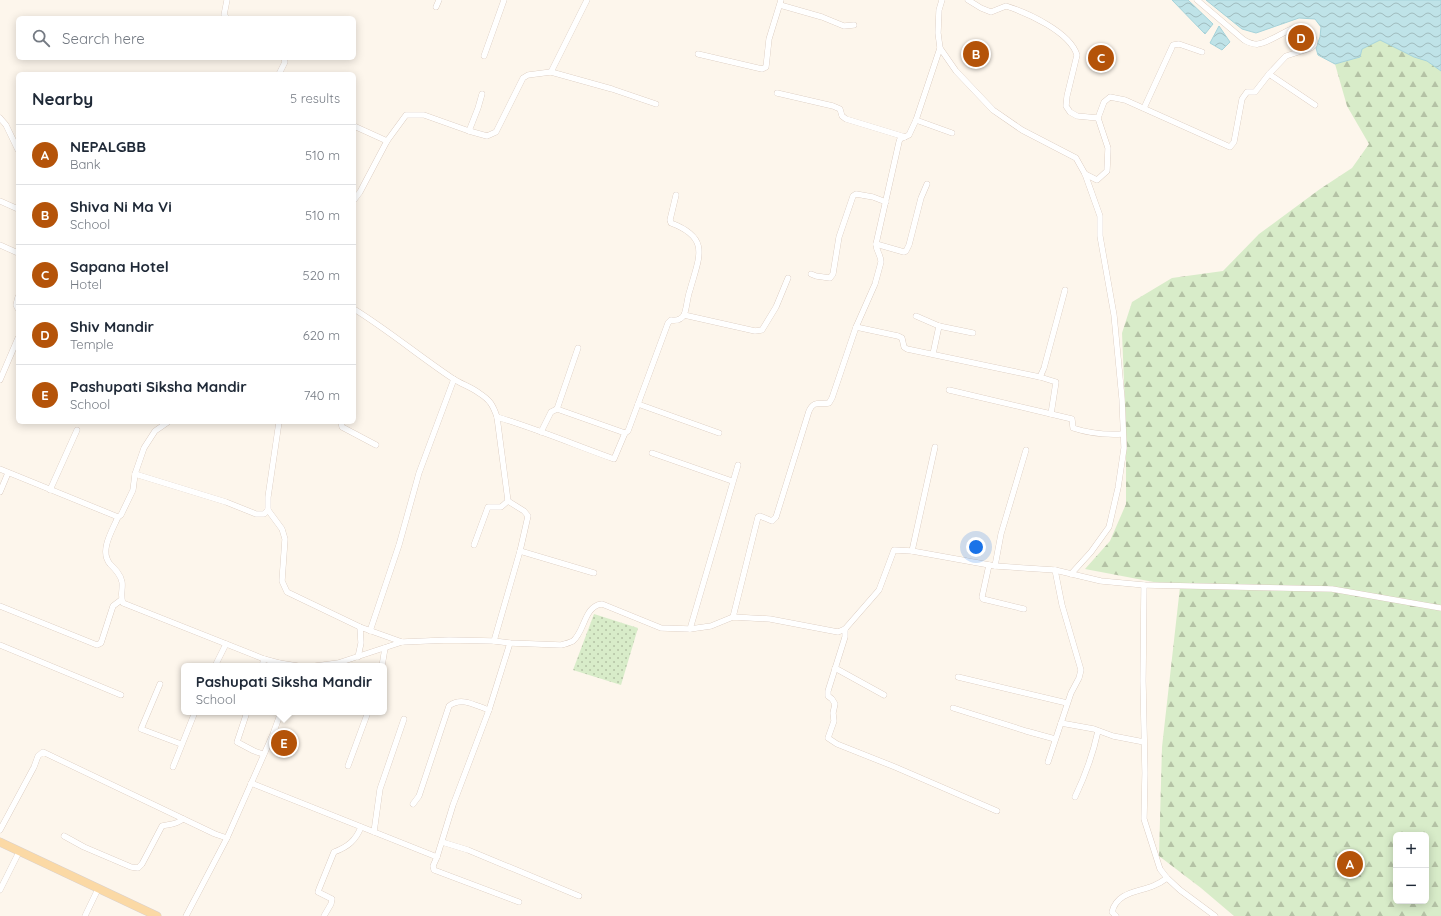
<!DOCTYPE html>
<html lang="en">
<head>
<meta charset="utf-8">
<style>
	:root { --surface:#fff; --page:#f2f2f3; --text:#1f2937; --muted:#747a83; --line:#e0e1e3; --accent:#b45309 }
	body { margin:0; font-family:Quicksand,sans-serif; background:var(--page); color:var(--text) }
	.controls { position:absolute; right:12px; bottom:12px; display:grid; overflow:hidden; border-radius:6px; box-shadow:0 2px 10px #0003 }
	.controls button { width:36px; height:36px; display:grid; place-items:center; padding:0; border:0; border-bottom:1px solid var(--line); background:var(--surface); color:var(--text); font:20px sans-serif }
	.you { position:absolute; left:976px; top:547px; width:14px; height:14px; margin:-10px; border:3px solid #fff; border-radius:50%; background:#1a73e8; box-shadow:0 0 0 6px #1a73e833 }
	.badge { display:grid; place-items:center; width:26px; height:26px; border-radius:50%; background:var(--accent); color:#fff; font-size:13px; font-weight:700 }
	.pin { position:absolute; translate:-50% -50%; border:2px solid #fff; box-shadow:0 1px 4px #0006 }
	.popup { position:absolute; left:181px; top:663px; width:206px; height:52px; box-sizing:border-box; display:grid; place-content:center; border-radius:6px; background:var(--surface); filter:drop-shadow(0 1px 3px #0005); font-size:13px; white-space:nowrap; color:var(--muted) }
	.popup b { font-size:15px; color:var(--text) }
	.popup::after { content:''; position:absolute; left:50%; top:100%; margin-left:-8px; border:8px solid transparent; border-top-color:var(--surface) }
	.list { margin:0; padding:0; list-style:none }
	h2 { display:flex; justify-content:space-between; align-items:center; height:52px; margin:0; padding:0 16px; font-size:17px }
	h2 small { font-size:13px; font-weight:400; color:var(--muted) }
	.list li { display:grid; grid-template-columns:26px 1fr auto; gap:12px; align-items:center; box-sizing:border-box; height:60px; padding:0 16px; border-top:1px solid var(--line) }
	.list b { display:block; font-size:15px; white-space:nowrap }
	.list p { margin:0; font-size:13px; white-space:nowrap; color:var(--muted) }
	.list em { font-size:13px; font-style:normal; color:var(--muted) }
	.icon { flex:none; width:22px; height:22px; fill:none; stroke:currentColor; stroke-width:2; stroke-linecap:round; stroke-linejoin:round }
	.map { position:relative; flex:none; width:1441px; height:916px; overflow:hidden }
	.search { position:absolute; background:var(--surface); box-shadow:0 2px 10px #0003; left:16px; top:16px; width:340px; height:44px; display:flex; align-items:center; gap:10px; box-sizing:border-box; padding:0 14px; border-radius:6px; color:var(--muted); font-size:15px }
	.panel { position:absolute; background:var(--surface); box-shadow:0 2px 10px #0003; left:16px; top:72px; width:340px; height:352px; border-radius:6px }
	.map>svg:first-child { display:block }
</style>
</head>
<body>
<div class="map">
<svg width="1441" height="916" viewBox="0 0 1441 916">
	<defs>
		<pattern id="grass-dots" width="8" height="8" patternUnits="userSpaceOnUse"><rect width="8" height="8" fill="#d8ecc9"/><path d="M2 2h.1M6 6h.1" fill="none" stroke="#b4c2a5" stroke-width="1.8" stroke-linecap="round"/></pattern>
		<pattern id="forest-firs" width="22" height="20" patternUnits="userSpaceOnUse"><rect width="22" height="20" fill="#d8ecc9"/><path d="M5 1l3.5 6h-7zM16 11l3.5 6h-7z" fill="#b4c2a5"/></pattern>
		<pattern id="water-waves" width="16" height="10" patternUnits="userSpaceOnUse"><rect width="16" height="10" fill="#bfe3e8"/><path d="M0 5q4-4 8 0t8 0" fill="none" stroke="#a0bbbe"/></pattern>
	</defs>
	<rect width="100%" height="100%" fill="#fdf6ec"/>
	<path fill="url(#grass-dots)" d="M594 614 638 628 621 685 573 670Z"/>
	<path fill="url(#forest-firs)" fill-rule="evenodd" d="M1380 40 1414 57 1427 61 1441 71V916H1234L1201 888 1159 856 1162 747 1180 587 1085 569 1110 541 1126 504V430L1122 333 1132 302 1172 278 1223 271 1259 234 1320 189 1352 168 1369 144 1347 106 1335 64 1360 57 1362 49ZM1396 835H1426V901H1396Z"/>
	<g fill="url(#water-waves)" stroke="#a5d3da">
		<path d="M1172 0H1188L1213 24 1205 34Z"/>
		<path d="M1206 0H1441V71L1427 61 1414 57 1380 40 1362 49 1360 57 1335 64 1318 55 1316 48 1320 37 1321 27 1315 19 1299 18 1256 33 1242 29Z"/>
		<path d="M1219 26 1230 42 1222 50 1210 43Z"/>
	</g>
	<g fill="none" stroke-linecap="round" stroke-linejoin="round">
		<g stroke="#d1beb0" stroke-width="6">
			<g id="minor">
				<path d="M942 0 939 10 938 33 940 48 956 71 993 110 1022 130 1076 158 1085 174 1100 216V236L1114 315 1122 399 1124 448 1118 488 1109 527 1091 552 1071 574"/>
				<path d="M968 0 981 8 991 12 1006 6C1028 13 1070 32 1077 55L1067 96 1066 106 1070 112 1077 116 1098 118"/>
				<path d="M1197 0 1244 40C1248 42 1253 45 1258 44 1270 43 1293 25 1301 26 1305 27 1309 31 1311 34 1314 38 1315 40 1314 45L1311 48 1286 56 1269 74"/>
				<path d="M780 5 822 17 844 26 854 25"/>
				<path d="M436 7 439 0"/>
				<path d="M227 18 224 15 227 0"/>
				<path d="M698 54 762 69 766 67 769 39 781 0"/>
				<path d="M484 56 504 0"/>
				<path d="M551 72 612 89 656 104"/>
				<path d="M279 74 285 62 284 58"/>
				<path d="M777 93 833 106 840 109 842 116 846 119 905 137"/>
				<path d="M1144 108 1173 45 1179 44 1202 52"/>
				<path d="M0 118 6 125 18 150"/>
				<path d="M916 120 952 133"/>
				<path d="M354 126 387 141"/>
				<path d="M469 131 478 108 482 94"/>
				<path d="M1085 174 1097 180 1107 171 1108 148 1098 118 1104 102 1110 97 1125 100 1230 147 1234 142 1242 99 1247 92H1255L1269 74 1315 105"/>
				<path d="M354 200 360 192 387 141 406 115H424L469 131 487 136 496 132 523 78 528 75 551 72 587 0"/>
				<path d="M0 201 18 209"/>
				<path d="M876 244 904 252 906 251 909 245 921 198 927 184"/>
				<path d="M0 245 18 253"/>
				<path d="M811 274 816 276 830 278 833 274 839 237 853 196 856 194 873 197 886 202"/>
				<path d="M1065 290 1044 368 1040 377 1056 382 1051 414 1072 419 1073 428C1088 433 1107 435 1123 434"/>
				<path d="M18 297 16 305 18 309"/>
				<path d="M354 309C388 330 419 356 452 378 461 384 471 387 479 393 490 400 493 405 497 417L508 501 524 511 528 516 520 551 494 641 510 643 561 645C565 644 569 643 573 641 585 631 584 606 602 604L661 628 690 629 711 626 733 617 770 619 838 632 845 629 879 590 894 550 912 551 995 566 1055 570 1101 581 1144 585 1332 589 1441 608"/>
				<path d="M684 315 755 331 762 330 776 307 788 278"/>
				<path d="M916 316 939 326 973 333"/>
				<path d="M856 327 898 336 902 338 904 347 907 349 1040 377"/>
				<path d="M933 354 939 326"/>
				<path d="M0 380 18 338"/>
				<path d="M949 390 1051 414"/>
				<path d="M638 404 719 433"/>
				<path d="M557 409 578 348"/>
				<path d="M497 417C537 429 575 445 614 459L625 433 628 431 668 323 671 320C677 321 681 320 684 315 687 308 687 298 690 290 699 257 711 238 671 223L670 220 676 195"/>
				<path d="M279 422 268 497V510L282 529 285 539 282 581 287 592 360 627 402 642"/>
				<path d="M341 422 342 427 376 445"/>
				<path d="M541 432 551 412 557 409 625 433"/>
				<path d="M652 453 732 481"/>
				<path d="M0 469 118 517 121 515 133 490 135 474 144 448 155 431 168 422"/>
				<path d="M135 474 226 502 256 514H264L268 510"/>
				<path d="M50 490 77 430"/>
				<path d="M0 492 8 473"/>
				<path d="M118 517C112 531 99 551 110 564 115 569 121 575 122 582 123 589 120 596 123 603L264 659 279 663 281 666"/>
				<path d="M474 545 488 507H501L508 501"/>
				<path d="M520 551 594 573"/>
				<path d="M912 551 935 447"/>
				<path d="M989 565 982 597 983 599 1024 609"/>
				<path d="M995 566 1001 534 1026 450"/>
				<path d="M1055 570 1062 605 1081 670 1079 678 1071 693 1061 723"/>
				<path d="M1144 585 1143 681 1145 773 1144 819 1160 869 1167 878 1180 890 1215 916"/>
				<path d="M0 606 97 645 101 643 113 606 121 600"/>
				<path d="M733 617 758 517 760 516 772 521 776 517 809 411C814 400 819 405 829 403L832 398 856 327 875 284 881 262C881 255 876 251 876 244L899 142 900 139 909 135 916 120 940 48"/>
				<path d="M690 629 738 465"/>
				<path d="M845 629V637L828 691V696L832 699 835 704 833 713 834 721 828 738 837 744 895 767 997 811"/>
				<path d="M370 631 399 545 419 473 454 379"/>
				<path d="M0 645 121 695"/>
				<path d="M358 657 361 643 360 627"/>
				<path d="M279 663 298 666"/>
				<path d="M215 666 226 644"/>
				<path d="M262 666 264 659"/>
				<path d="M315 666 338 663 402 642 449 640 494 641"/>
				<path d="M382 666 385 648"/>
				<path d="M835 668 884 695"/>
				<path d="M958 677 1067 703"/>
				<path d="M160 684 141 729 181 744"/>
				<path d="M953 708 1026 731 1055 739"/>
				<path d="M247 712 237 742 254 751 263 754"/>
				<path d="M1048 762 1061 723 1094 729 1113 736 1144 742"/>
				<path d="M348 766 368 712"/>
				<path d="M173 767 195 712"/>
				<path d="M251 783 437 857 453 805 489 710 510 643"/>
				<path d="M1075 797C1085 776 1093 754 1098 731"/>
				<path d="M413 804 419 796 449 706C461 696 476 706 489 710"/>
				<path d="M0 830 34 767 38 756 43 752 215 834 227 838"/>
				<path d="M374 832 380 789 404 719"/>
				<path d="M64 836 84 847 131 867 138 868 142 864 162 826C170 824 176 825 183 819"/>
				<path d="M442 842 468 850 579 896"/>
				<path d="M437 857 433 866 434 870 519 902"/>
				<path d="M0 890 19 852"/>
				<path d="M85 916 98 889"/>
				<path d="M186 916 227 838 273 734 281 712"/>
				<path d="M324 916 331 904 332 899 318 892 319 889 334 852C348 847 356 840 361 827"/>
				<path d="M1116 916 1112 912C1117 892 1138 892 1153 886 1158 884 1163 881 1167 878"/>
			</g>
		</g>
		<g stroke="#dad1cd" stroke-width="9">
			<path id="primary" d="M0 842 157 916"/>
		</g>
		<use href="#minor" stroke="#fff" stroke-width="5.5"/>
		<use href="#primary" stroke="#fbd9a5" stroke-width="8"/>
	</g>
</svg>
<div class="controls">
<button>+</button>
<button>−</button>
</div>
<div class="you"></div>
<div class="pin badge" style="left:1350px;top:864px">A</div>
<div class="pin badge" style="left:976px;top:54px">B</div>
<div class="pin badge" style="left:1101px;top:58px">C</div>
<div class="pin badge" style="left:1301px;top:38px">D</div>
<div class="pin badge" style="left:284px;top:743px">E</div>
<div class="popup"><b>Pashupati Siksha Mandir</b>School</div>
<div class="search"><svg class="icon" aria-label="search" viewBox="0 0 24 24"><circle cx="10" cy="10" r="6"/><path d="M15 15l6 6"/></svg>Search here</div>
<section class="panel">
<h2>Nearby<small>5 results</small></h2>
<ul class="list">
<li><span class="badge">A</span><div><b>NEPALGBB</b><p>Bank</p></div><em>510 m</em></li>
<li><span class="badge">B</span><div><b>Shiva Ni Ma Vi</b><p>School</p></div><em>510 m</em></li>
<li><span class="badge">C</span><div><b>Sapana Hotel</b><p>Hotel</p></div><em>520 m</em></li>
<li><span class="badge">D</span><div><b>Shiv Mandir</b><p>Temple</p></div><em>620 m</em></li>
<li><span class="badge">E</span><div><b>Pashupati Siksha Mandir</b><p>School</p></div><em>740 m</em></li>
</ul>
</section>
</div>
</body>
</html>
